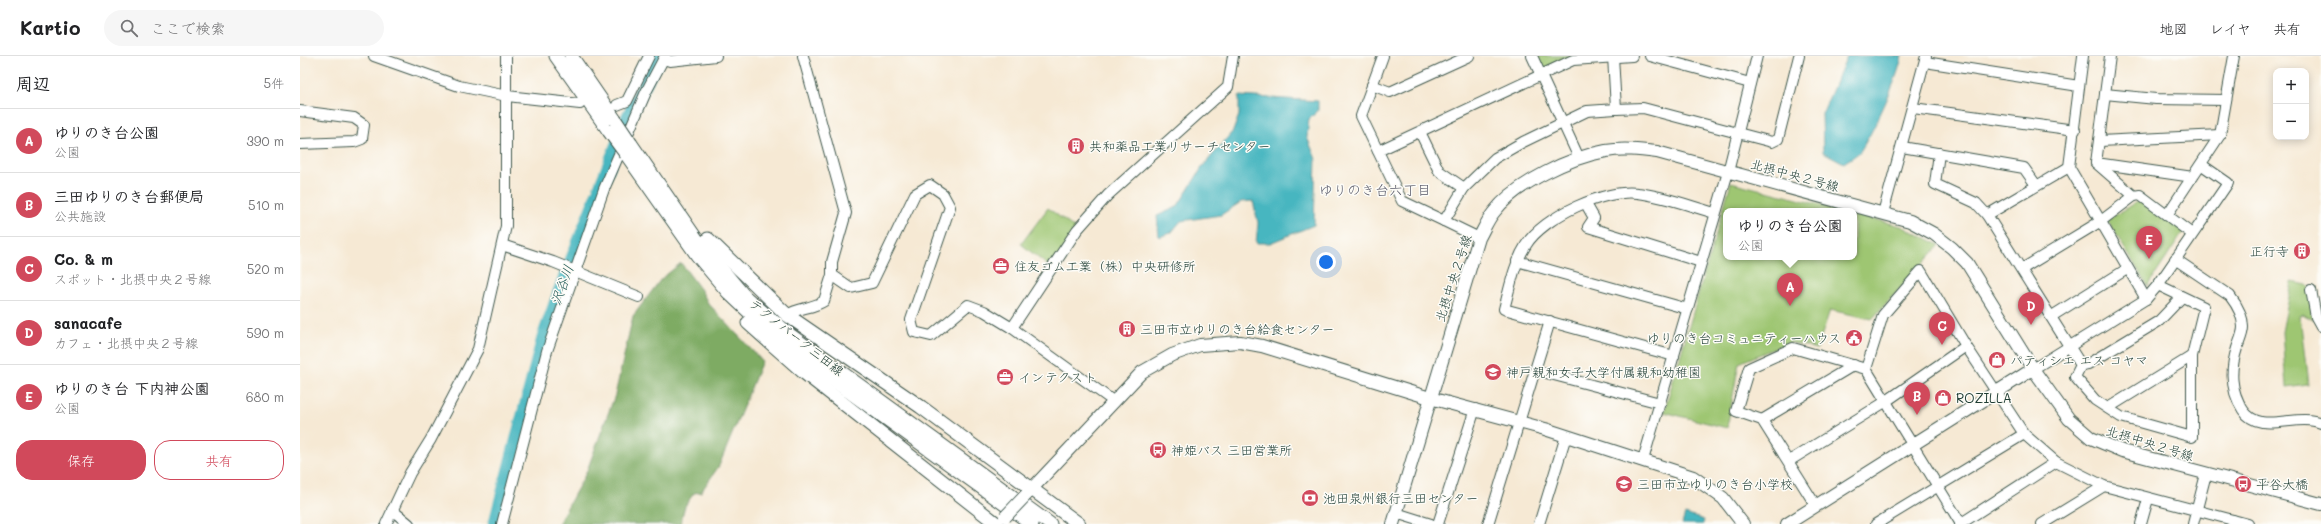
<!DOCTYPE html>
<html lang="ja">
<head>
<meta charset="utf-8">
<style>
	:root { --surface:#fff; --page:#f6f6f6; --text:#202124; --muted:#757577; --line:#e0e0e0; --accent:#d1495b }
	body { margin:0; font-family:Mali,"Klee One",sans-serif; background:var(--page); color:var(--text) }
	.controls { position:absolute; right:12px; top:12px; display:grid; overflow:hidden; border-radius:8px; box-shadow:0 2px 10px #0003 }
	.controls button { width:36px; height:36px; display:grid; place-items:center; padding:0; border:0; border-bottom:1px solid var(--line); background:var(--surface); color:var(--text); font:20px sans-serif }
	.you { position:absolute; left:1026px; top:206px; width:14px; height:14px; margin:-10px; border:3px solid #fff; border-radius:50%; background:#1a73e8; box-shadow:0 0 0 6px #1a73e833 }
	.badge { display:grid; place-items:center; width:26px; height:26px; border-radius:50%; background:var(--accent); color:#fff; font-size:13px; font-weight:700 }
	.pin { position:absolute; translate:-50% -33px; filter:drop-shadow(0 1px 2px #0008) }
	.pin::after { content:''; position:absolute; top:21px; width:14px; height:12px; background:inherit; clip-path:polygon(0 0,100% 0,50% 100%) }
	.popup { position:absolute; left:1423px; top:152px; width:134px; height:52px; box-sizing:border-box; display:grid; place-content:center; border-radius:8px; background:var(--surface); filter:drop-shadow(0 1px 3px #0005); font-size:13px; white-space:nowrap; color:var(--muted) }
	.popup b { font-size:15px; color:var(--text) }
	.popup::after { content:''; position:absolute; left:50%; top:100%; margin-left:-8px; border:8px solid transparent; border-top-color:var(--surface) }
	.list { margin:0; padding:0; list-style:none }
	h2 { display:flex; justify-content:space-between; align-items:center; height:52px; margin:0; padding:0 16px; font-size:17px }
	h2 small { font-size:13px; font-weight:400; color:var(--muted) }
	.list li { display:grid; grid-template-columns:26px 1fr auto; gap:12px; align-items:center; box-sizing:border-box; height:64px; padding:0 16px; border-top:1px solid var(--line) }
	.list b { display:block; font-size:15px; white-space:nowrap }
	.list p { margin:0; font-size:13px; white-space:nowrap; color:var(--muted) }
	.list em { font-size:13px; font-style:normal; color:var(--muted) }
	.actions { display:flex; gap:8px; padding:12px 16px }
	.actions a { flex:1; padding:9px 0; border:1px solid var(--accent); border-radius:16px; text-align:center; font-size:14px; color:var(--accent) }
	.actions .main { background:var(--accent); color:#fff }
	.icon { flex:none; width:22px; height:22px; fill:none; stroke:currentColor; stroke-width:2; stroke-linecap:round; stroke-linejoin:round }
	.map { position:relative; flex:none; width:2021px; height:468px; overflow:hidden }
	header { display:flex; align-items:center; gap:24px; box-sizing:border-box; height:56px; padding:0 20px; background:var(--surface); border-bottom:1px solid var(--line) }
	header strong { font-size:19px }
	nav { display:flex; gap:22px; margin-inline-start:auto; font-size:14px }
	.search { width:280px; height:36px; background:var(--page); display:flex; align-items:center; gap:10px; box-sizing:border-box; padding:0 14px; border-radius:22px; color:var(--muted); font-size:15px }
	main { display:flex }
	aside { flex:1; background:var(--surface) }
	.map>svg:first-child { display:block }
</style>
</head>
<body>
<header>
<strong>Kartio</strong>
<div class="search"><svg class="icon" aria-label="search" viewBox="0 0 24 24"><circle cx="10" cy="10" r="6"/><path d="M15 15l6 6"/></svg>ここで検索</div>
<nav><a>地図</a><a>レイヤ</a><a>共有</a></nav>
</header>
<main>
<aside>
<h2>周辺<small>5件</small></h2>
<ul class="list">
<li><span class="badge">A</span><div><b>ゆりのき台公園</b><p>公園</p></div><em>390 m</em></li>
<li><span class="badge">B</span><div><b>三田ゆりのき台郵便局</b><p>公共施設</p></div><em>510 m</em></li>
<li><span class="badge">C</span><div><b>Co. &amp; m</b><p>スポット · 北摂中央２号線</p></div><em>520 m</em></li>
<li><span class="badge">D</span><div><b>sanacafe</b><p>カフェ · 北摂中央２号線</p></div><em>590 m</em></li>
<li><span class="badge">E</span><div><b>ゆりのき台 下内神公園</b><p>公園</p></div><em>680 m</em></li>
</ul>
<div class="actions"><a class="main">保存</a><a>共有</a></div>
</aside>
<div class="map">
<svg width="2021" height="468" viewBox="0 0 2021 468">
	<rect width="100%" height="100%" fill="#fdfcf7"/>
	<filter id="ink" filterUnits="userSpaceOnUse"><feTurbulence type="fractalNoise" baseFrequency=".025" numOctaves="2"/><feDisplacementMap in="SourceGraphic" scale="8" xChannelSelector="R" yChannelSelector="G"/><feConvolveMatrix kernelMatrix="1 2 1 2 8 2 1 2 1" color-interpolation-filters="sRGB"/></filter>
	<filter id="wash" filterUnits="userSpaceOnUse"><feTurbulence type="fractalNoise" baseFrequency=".012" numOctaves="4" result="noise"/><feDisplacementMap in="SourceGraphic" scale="16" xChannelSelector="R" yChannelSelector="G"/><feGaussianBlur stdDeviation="0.9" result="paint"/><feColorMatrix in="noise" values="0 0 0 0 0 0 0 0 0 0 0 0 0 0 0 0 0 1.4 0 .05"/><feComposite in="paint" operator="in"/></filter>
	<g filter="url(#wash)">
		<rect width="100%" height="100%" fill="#f6e9d4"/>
		<g fill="#9ec672" stroke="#5e8253">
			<path d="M1232 0H1313L1273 4 1240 19Z"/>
			<path d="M1431 126 1544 155H1426V201H1554V158L1601 170 1640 189 1572 263 1530 254 1517 293 1490 286 1439 307 1427 372 1364 356Z"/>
			<path d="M1839 145 1884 175 1848 230 1807 164Z"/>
			<path d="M748 152 777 174 751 212 721 188Z"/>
			<path d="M1992 226 2007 229 2011 234 2012 264 2003 258 2000 260 2008 328 1986 331 1982 276Z"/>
		</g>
		<path fill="#7eab64" stroke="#4e744c" d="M381 207 401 234 408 247 462 305 419 410 401 436 394 437 385 450 380 468H258L286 417 315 339 333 260 361 223Z"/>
		<g fill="#47b6c0" stroke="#337a7a">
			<path d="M1547 0H1602C1598 23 1574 74 1561 94 1558 99 1549 103 1544 107L1523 96 1522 58Z"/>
			<path d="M939 40 1018 45V55L1009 63 1007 81 1016 103 1014 169 970 187H956L958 167 953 145 941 146 921 159 881 165 871 177 859 181 857 160 877 151 903 110 933 75 939 59Z"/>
			<path d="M1385 458 1404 464 1403 468H1382Z"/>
		</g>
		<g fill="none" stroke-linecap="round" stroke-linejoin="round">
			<path stroke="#47b6c0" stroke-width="14" d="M195 468 244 280 262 229 328 61 359 0"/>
		</g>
	</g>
	<g filter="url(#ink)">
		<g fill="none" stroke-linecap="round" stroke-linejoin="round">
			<g stroke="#3f574c" stroke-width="12">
				<g id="minor">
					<path d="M74 0 159 30 207 40 280 48"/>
					<path d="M503 0 546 157 532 206V219L551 232 572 227 615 138 630 129 643 138 650 151 611 264 614 276 631 280 668 249 684 255 712 272 813 345"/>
					<path d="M1083 0 1061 60 1102 145 1144 165"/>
					<path d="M1232 0 1279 102"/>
					<path d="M1350 0 1450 27"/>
					<path d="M1783 0 1769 111 1846 243"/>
					<path d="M1810 0 1796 107 1834 140"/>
					<path d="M364 3 370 5 416 0"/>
					<path d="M1625 6 1779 30"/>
					<path d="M1072 29 1090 36 1169 0"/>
					<path d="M1805 38 1856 43 1926 44"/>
					<path d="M317 49 327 45 349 0"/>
					<path d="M1613 52 1775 74"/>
					<path d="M1316 53 1343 52 1472 86 1478 83 1499 0"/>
					<path d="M0 55 54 62 64 69 62 83 54 86 0 88"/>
					<path d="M1120 76 1139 115 1164 132"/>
					<path d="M1800 85 1920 79"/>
					<path d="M1602 91 1724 112 1736 129"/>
					<path d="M1078 95 1273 4 1332 0"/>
					<path d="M1639 97 1635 128 1676 147 1687 159 1781 309 1775 321 1795 344 1821 361 1892 381V300L1904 251 1858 229"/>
					<path d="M1796 107 1893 121"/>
					<path d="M1286 148 1294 162 1288 171 1401 206"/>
					<path d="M1583 157 1626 0"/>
					<path d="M1687 159 1769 111"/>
					<path d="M1867 159 1920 79 1934 0"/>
					<path d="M1179 182 1144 165 1164 132 1195 102 1223 86 1287 55 1316 53 1313 0"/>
					<path d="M202 189 253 206 339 241"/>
					<path d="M1875 203 1930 240C1937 249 1943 259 1943 271 1943 278 1939 286 1937 292 1930 314 1930 334 1943 354 1960 380 1997 356 2021 367"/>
					<path d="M1217 205 1388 253"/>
					<path d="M1722 213 1801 165 1834 140 1840 139 1892 178"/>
					<path d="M2011 234 2016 261 2021 270"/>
					<path d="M487 259C499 251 512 253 524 245L532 219"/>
					<path d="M1752 260 1827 213"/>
					<path d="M712 272 777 174 808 139 928 31 933 0"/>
					<path d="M1374 300 1204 253C1210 231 1214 208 1226 189 1243 161 1306 132 1338 137 1364 140 1390 150 1415 157"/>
					<path d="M1781 309 1788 308 1859 265 1882 241"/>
					<path d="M1566 313 1583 259 1621 215 1666 290 1724 378 1756 406 1804 430 1933 464 1932 468"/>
					<path d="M1733 313 1846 243 1858 229 1928 127 1902 109"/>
					<path d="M1235 314 1360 347"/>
					<path d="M1808 352 1892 300"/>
					<path d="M1462 364 1554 309"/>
					<path d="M1343 404 1428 116 1457 0"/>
					<path d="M1489 405 1585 346 1666 290"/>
					<path d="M1516 450 1462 364 1436 355 1449 312 1493 292 1566 313 1661 468"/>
					<path d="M92 454 109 468"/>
					<path d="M1096 457 1131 468"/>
					<path d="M1933 464 1948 468"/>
					<path d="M86 468 110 417 131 383 178 293 206 170V0"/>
					<path d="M202 468 247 295 304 133 346 36 365 0"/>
					<path d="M1138 468 1175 353"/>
					<path d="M1188 468 1250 265"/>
					<path d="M1239 468 1266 380"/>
					<path d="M1576 468 1724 378"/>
					<path d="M1660 468 1756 406"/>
					<path d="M1742 468 1804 430"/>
					<path d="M1841 468 1848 443"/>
					<path d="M1893 468 1906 418"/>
				</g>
			</g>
			<g stroke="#3f574c" stroke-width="14">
				<g id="tertiary">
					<path d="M726 439 842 316 872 299 900 289 940 286 962 290 1130 342 1245 373 1393 421 1423 442 1443 468"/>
					<path d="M1093 468 1179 182C1184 173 1188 163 1194 156 1216 127 1271 101 1306 95 1323 92 1340 94 1357 96L1610 165 1634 178 1652 192 1667 207 1733 313 1769 363 1791 382 1822 395 2021 448"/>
					<path d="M1487 468 1733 313"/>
				</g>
			</g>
			<g stroke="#3f574c" stroke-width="15">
				<g id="secondary">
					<path d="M256 0 309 75"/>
					<path d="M271 0 315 64"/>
					<path d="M331 88 397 184 445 241 490 279 750 468"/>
					<path d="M326 98 397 199 428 236 464 270 522 316 732 468"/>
					<path d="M408 183 487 259 621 351 779 468"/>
					<path d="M448 267 502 315 697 468"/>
				</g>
			</g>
			<use href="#minor" stroke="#fff" stroke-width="10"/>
			<use href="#tertiary" stroke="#fff" stroke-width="12"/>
			<use href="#secondary" stroke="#fff" stroke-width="13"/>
			<g stroke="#3f574c" stroke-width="14" stroke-linecap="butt">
				<path id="tertiary-bridge" d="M705 461 726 439"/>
			</g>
			<g stroke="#3f574c" stroke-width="15" stroke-linecap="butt">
				<g id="secondary-bridge">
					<path d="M315 64 331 88"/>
					<path d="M309 75 326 98"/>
				</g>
			</g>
			<use href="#tertiary-bridge" stroke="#fff" stroke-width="12"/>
			<use href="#secondary-bridge" stroke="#fff" stroke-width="13"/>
		</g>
	</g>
	<defs>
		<g id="building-disc" transform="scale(0.9)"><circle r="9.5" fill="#d1495b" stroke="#fdfcf7"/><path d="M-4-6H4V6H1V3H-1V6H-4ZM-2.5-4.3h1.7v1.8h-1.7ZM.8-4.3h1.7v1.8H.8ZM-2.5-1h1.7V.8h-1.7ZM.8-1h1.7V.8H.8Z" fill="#fff"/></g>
		<g id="office-disc" transform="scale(0.9)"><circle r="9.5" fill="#d1495b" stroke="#fdfcf7"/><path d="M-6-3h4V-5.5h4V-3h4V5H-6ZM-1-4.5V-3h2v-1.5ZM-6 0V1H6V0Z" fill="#fff"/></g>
		<g id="civic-disc" transform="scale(0.9)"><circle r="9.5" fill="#d1495b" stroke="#fdfcf7"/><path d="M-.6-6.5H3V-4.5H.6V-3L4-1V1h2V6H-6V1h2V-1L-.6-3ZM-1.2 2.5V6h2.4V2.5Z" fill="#fff"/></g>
		<g id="shop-disc" transform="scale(0.9)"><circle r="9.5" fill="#d1495b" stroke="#fdfcf7"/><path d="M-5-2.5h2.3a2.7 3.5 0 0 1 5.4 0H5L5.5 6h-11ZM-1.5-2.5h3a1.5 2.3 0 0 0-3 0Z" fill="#fff"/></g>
		<g id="school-disc" transform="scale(0.9)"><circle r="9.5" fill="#d1495b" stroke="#fdfcf7"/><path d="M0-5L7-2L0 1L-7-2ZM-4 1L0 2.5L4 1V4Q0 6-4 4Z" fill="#fff"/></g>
		<g id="bus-disc" transform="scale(0.9)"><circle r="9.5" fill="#d1495b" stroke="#fdfcf7"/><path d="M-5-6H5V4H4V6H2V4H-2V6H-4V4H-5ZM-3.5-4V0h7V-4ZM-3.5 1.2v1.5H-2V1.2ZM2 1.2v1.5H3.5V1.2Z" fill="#fff"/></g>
		<g id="bank-disc" transform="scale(0.9)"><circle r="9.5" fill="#d1495b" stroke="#fdfcf7"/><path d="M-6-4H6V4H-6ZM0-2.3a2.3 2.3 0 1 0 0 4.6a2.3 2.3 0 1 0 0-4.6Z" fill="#fff"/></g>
	</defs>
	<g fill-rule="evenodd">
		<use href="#building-disc" x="776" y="90"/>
		<use href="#building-disc" x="2002" y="195"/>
		<use href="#office-disc" x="701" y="210"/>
		<use href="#building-disc" x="827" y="273"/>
		<use href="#civic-disc" x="1554" y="282"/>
		<use href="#shop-disc" x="1697" y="304"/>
		<use href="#school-disc" x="1193" y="316"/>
		<use href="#office-disc" x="705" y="321"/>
		<use href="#shop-disc" x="1643" y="342"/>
		<use href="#bus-disc" x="858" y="394"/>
		<use href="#school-disc" x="1324" y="428"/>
		<use href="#bus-disc" x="1943" y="428"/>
		<use href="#bank-disc" x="1010" y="442"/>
	</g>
	<g text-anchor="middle" stroke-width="3" stroke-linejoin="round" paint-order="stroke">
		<g font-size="13" fill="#1f3d34" stroke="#fdfcf7" text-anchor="start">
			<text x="789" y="95">共和薬品工業リサーチセンター</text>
			<text x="1989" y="200" text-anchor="end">正行寺</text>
			<text x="714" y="215">住友ゴム工業（株）中央研修所</text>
			<text x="840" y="278">三田市立ゆりのき台給食センター</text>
			<text x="1541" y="287" text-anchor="end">ゆりのき台コミュニティーハウス</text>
			<text x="1710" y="309">パティシエ エス コヤマ</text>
			<text x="1206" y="321">神戸親和女子大学付属親和幼稚園</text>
			<text x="718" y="326">インテクスト</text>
			<text x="1656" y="347">ROZILLA</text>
			<text x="871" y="399">神姫バス 三田営業所</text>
			<text x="1337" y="433">三田市立ゆりのき台小学校</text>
			<text x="1956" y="433">平谷大橋</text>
			<text x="1023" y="447">池田泉州銀行三田センター</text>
		</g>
		<g font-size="13" fill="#1f3d34" stroke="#fdfcf7">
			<text transform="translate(1495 119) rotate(15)" y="5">北摂中央２号線</text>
			<text transform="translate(1153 222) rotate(-72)" y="5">北摂中央２号線</text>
			<text transform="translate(497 281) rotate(38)" y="5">テクノパーク三田線</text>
			<text transform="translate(1850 387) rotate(17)" y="5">北摂中央２号線</text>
		</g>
		<g font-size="14" fill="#5a5b6b" stroke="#fdfcf7">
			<text x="1075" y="139">ゆりのき台六丁目</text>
		</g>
		<g font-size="14" font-style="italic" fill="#2b615e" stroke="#fdfcf7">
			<text transform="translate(262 229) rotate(-70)" y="5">沢谷川</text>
		</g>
	</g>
</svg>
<div class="controls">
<button>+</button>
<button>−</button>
</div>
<div class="you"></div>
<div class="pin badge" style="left:1490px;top:250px">A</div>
<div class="popup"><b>ゆりのき台公園</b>公園</div>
<div class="pin badge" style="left:1617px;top:359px">B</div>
<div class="pin badge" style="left:1642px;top:289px">C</div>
<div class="pin badge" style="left:1731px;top:269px">D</div>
<div class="pin badge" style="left:1849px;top:203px">E</div>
</div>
</main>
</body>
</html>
